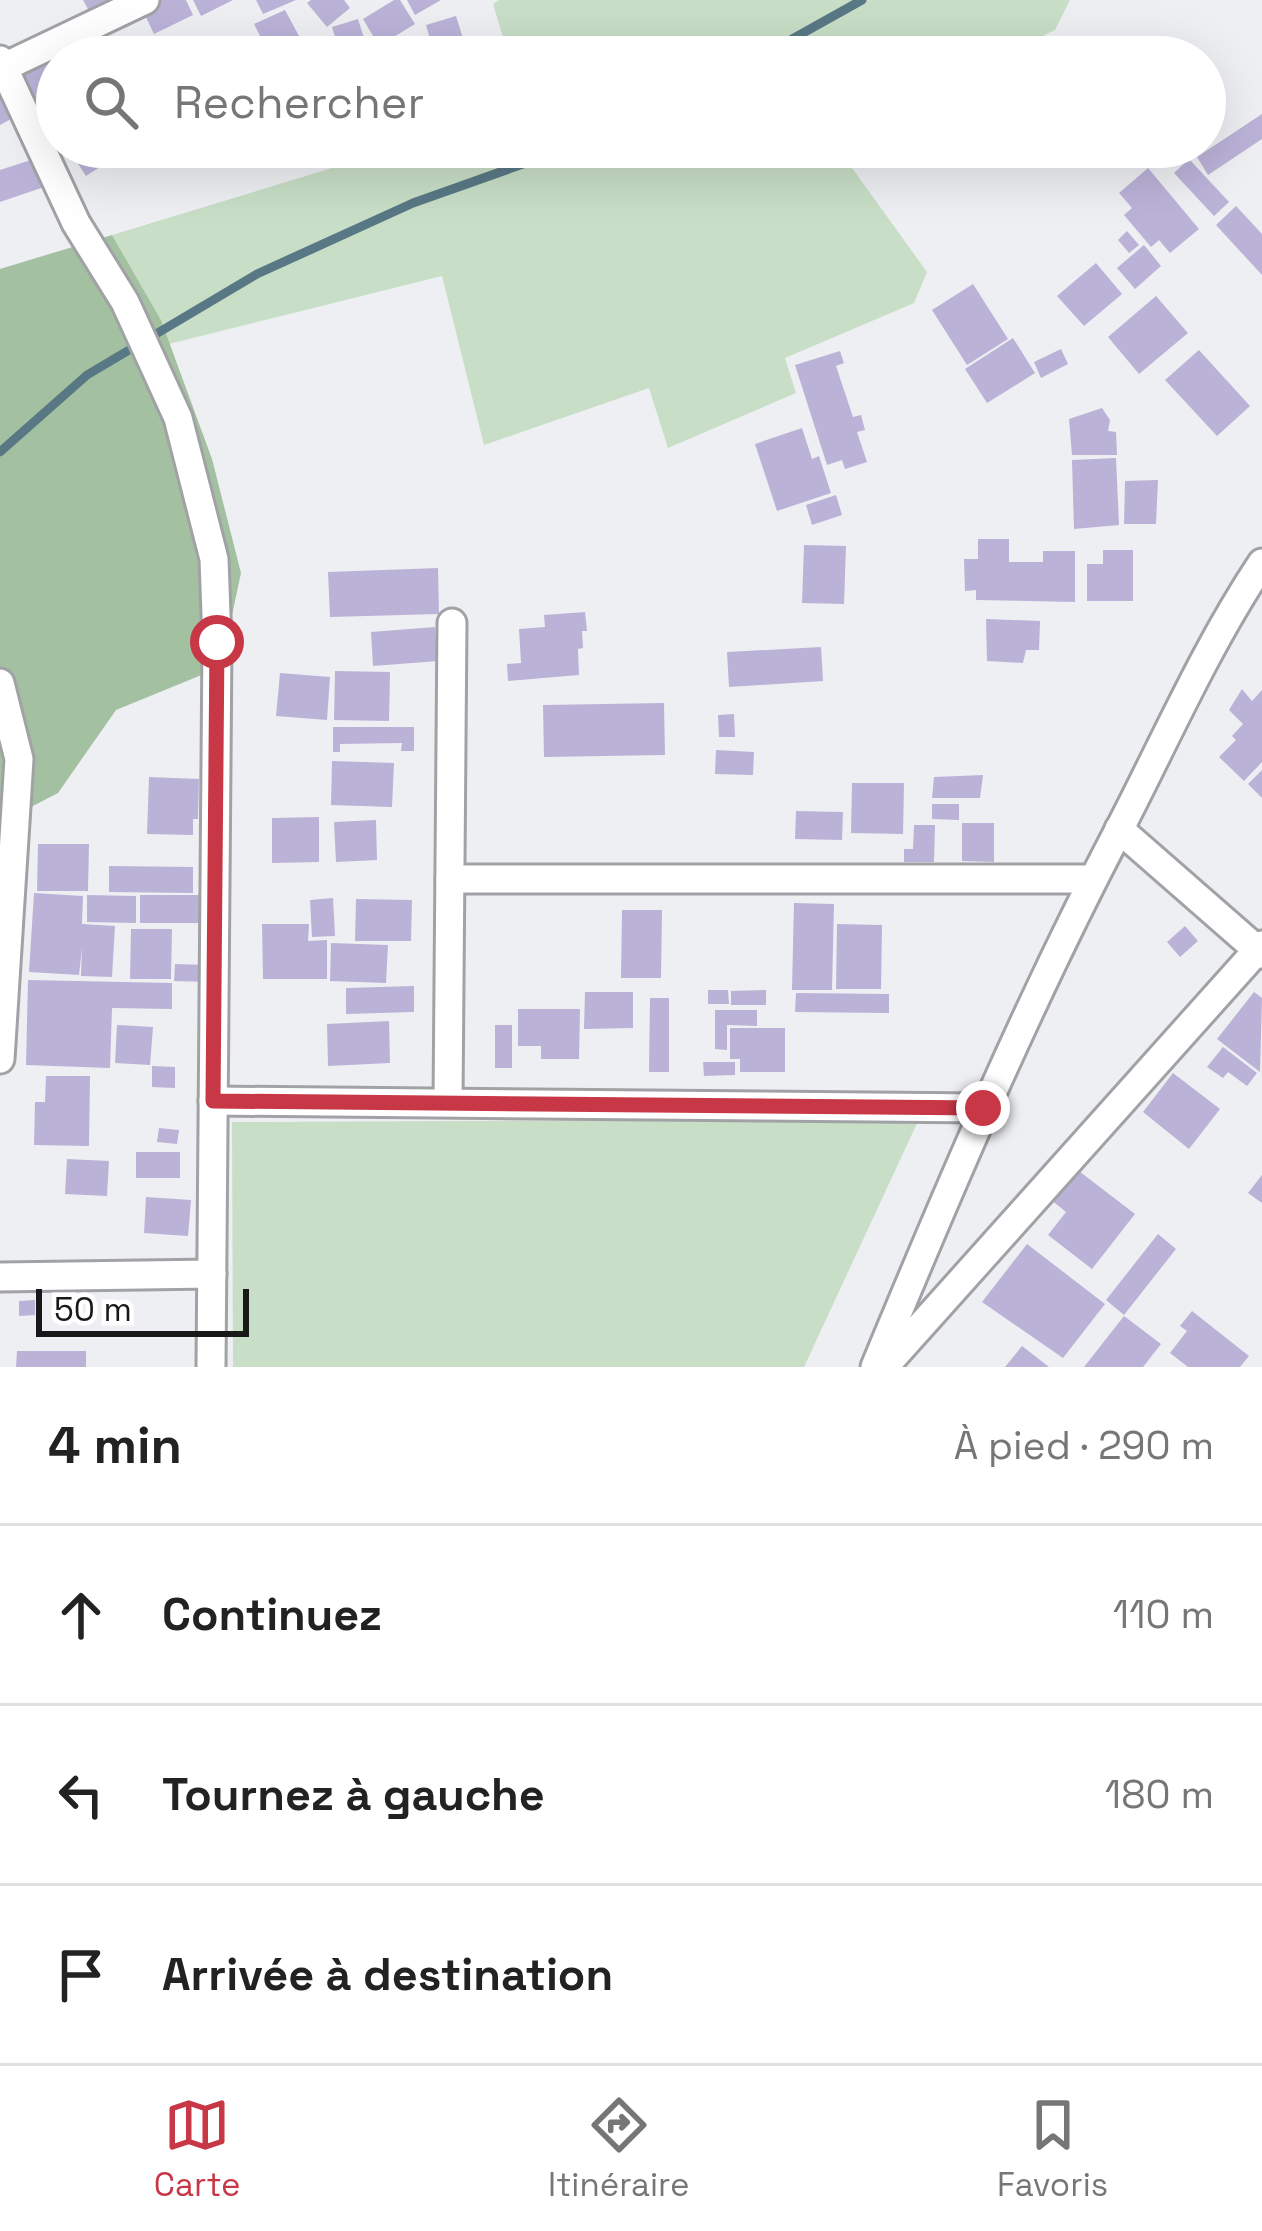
<!DOCTYPE html>
<html lang="fr">
<head>
<meta charset="utf-8">
<style>
	:root { --surface:#fff; --page:#f2f2f2; --text:#222; --muted:#767676; --line:#e0e0e0; --accent:#c73745 }
	body { margin:0; font-family:"Space Grotesk",sans-serif; background:var(--page); color:var(--text) }
	.scale { position:absolute; left:36px; bottom:30px; width:213px; box-sizing:border-box; padding-left:12px; border:6px solid #181819; border-top:0; font-size:33px; line-height:42px; white-space:nowrap; color:#181819; -webkit-text-stroke:9px #fff; paint-order:stroke }
	.stop { position:absolute; width:36px; height:36px; margin:-27px; border:9px solid #c73745; border-radius:50%; background:#fff }
	.stop.end { background:#c73745; border-color:#fff; box-shadow:0 3px 12px #0008 }
	.list { margin:0; padding:0; list-style:none }
	h2 { display:flex; justify-content:space-between; align-items:center; height:156px; margin:0; padding:0 48px; font-size:51px }
	h2 small { font-size:39px; font-weight:400; color:var(--muted) }
	.list li { display:grid; grid-template-columns:78px 1fr auto; gap:36px; align-items:center; box-sizing:border-box; height:180px; padding:0 48px; border-top:3px solid var(--line) }
	.list b { display:block; font-size:45px; white-space:nowrap }
	.list em { font-size:39px; font-style:normal; color:var(--muted) }
	.icon { flex:none; width:66px; height:66px; fill:none; stroke:currentColor; stroke-width:2; stroke-linecap:round; stroke-linejoin:round }
	.map { position:relative; flex:none; width:1262px; height:1367px; overflow:hidden }
	.search { position:absolute; background:var(--surface); box-shadow:0 12px 48px #0002; left:36px; right:36px; top:36px; height:132px; display:flex; align-items:center; gap:30px; box-sizing:border-box; padding:0 42px; border-radius:66px; color:var(--muted); font-size:45px }
	.sheet { height:696px; background:var(--surface) }
	nav { display:flex; justify-content:space-around; align-items:center; box-sizing:border-box; height:168px; border-top:3px solid var(--line); background:var(--surface); font-size:33px; color:var(--muted) }
	nav a { display:grid; justify-items:center; gap:6px }
	nav .on { color:var(--accent) }
	.map>svg:first-child { display:block }
</style>
</head>
<body>
<div class="map">
<svg width="1262" height="1367" viewBox="0 0 1262 1367">
	<rect width="100%" height="100%" fill="#eeeff2"/>
	<g fill="#c8dec6">
		<path d="M499 0H1070L1055 30 1000 57H509L493 4Z"/>
		<path d="M401 147H837L927 272 914 303 785 358 796 393 668 448 649 388 484 445 442 276 169 344 161 320 112 235Z"/>
		<path d="M919 1119 804 1367H233L232 1122Z"/>
	</g>
	<path fill="#a3c0a0" d="M112 235 161 320 212 459 241 573 221 667 116 710 58 793 0 823V269Z"/>
	<g fill="none" stroke-linecap="round" stroke-linejoin="round">
		<g stroke="#597885" stroke-width="9">
			<path d="M760 57 862 0"/>
			<path d="M0 452 87 375 257 274 413 203 571 147"/>
		</g>
	</g>
	<g fill="#bbb2d8">
		<path d="M83 0H117L90 13Z"/>
		<path d="M159 0H186L193 15 154 34 142 9Z"/>
		<path d="M193 0H233L201 16Z"/>
		<path d="M256 0H296L263 14Z"/>
		<path d="M311 0H344L350 8 327 27 307 3Z"/>
		<path d="M394 0H400L415 24 379 46 363 19Z"/>
		<path d="M407 0H441L415 15Z"/>
		<path d="M285 10 306 49 294 57 270 55 254 24Z"/>
		<path d="M456 16 466 48 435 57 426 25Z"/>
		<path d="M358 19 370 57H341L332 27Z"/>
		<path d="M103 27 110 42 82 55 75 41Z"/>
		<path d="M49 57 57 75V101L37 111 19 72Z"/>
		<path d="M0 82 18 115 0 125Z"/>
		<path d="M57 112V145L44 118Z"/>
		<path d="M1262 114V139L1208 175 1197 157Z"/>
		<path d="M80 147H115L120 154 86 176 71 153Z"/>
		<path d="M34 159 44 187 0 202V170Z"/>
		<path d="M1189 159 1229 202 1214 216 1174 173Z"/>
		<path d="M1148 168 1199 229 1170 253 1159 240 1151 247 1124 215 1132 208 1119 193Z"/>
		<path d="M1236 206 1262 234V275L1216 225Z"/>
		<path d="M1127 231 1139 245 1129 253 1118 240Z"/>
		<path d="M1144 245 1161 266 1135 289 1117 268Z"/>
		<path d="M1096 263 1122 294 1084 326 1057 296Z"/>
		<path d="M973 284 1008 339 967 365 932 310Z"/>
		<path d="M1156 296 1188 333 1139 374 1108 337Z"/>
		<path d="M1013 338 1035 373 987 403 965 369Z"/>
		<path d="M1061 349 1068 364 1041 378 1034 362Z"/>
		<path d="M1199 350 1250 406 1217 436 1165 380Z"/>
		<path d="M840 351 844 363 836 366 853 417 861 415 865 430 857 432 867 462 845 469 842 460 827 465 795 365Z"/>
		<path d="M1102 408 1110 420 1108 431 1116 432 1117 455H1072L1069 419Z"/>
		<path d="M802 428 812 459 819 456 831 493 777 511 755 444Z"/>
		<path d="M1116 458 1119 525 1074 529 1072 460Z"/>
		<path d="M1158 480 1156 524H1124L1125 481Z"/>
		<path d="M836 495 842 515 812 525 806 505Z"/>
		<path d="M978 539H1009V562H1043V551H1075V602L976 600V590L965 591 964 559H978Z"/>
		<path d="M804 545 846 546 844 604 802 603Z"/>
		<path d="M1103 550H1133V601H1087V564H1103Z"/>
		<path d="M438 568 439 614 330 617 328 572Z"/>
		<path d="M585 612 587 631H582L583 648 578 649 579 675 508 681 507 664 521 663 519 629 545 627 544 615Z"/>
		<path d="M986 619 1040 621 1039 650H1026L1023 663 987 661Z"/>
		<path d="M435 627 438 661 373 666 371 632Z"/>
		<path d="M821 647 823 681 729 687 727 652Z"/>
		<path d="M335 671 390 672 389 721 334 720Z"/>
		<path d="M280 673 330 677 327 720 276 716Z"/>
		<path d="M1242 689 1252 701 1262 690V762L1244 781 1219 757 1236 740 1232 736 1243 724 1229 710Z"/>
		<path d="M664 703 665 755 544 757 543 705Z"/>
		<path d="M734 714 735 737H719L718 715Z"/>
		<path d="M333 727H414V751H401L402 743 340 744V752H333Z"/>
		<path d="M716 750 754 752 753 775 715 774Z"/>
		<path d="M332 761 394 763 392 807 331 805Z"/>
		<path d="M1262 770V798L1248 784Z"/>
		<path d="M983 775 980 798H932L934 777Z"/>
		<path d="M149 777 199 779 198 819H193V835L147 834Z"/>
		<path d="M852 783H904L903 834 851 833Z"/>
		<path d="M932 804H959V820L932 819Z"/>
		<path d="M796 811 843 812 842 840 795 839Z"/>
		<path d="M319 817V862L272 863V818Z"/>
		<path d="M376 820 377 860 336 862 334 822Z"/>
		<path d="M962 823H994V862L962 861Z"/>
		<path d="M914 825H935L934 862H904V849H913Z"/>
		<path d="M38 844H89L88 891H37Z"/>
		<path d="M109 866 193 867V893L109 892Z"/>
		<path d="M34 893 83 896 82 924 115 926 112 977 81 976 82 948 79 975 29 972Z"/>
		<path d="M87 895 136 896V923L87 922Z"/>
		<path d="M140 895H203L202 923H140Z"/>
		<path d="M333 898 335 936 312 937 310 900Z"/>
		<path d="M356 899 412 900 411 941H355Z"/>
		<path d="M794 903 834 904 832 990H792Z"/>
		<path d="M622 910H662L661 978H621Z"/>
		<path d="M262 924H309L308 941 327 940V979H263Z"/>
		<path d="M837 924 882 925 881 989H836Z"/>
		<path d="M1185 926 1198 941 1180 957 1167 942Z"/>
		<path d="M131 929H172L171 979H130Z"/>
		<path d="M331 943 388 945 386 983 330 981Z"/>
		<path d="M175 964 208 965V982L174 981Z"/>
		<path d="M28 980 172 983V1009L112 1008 110 1068 26 1065Z"/>
		<path d="M414 986V1012L346 1014V988Z"/>
		<path d="M708 990H728L729 1004H708Z"/>
		<path d="M766 990V1005H731V991Z"/>
		<path d="M585 992H633V1028L584 1029Z"/>
		<path d="M1254 992 1262 998 1260 1072 1217 1039Z"/>
		<path d="M796 993 889 994V1013L795 1012Z"/>
		<path d="M650 998H669V1072H649Z"/>
		<path d="M518 1009H580L579 1059H541V1046H518Z"/>
		<path d="M715 1010H757V1026L727 1025V1050L715 1049Z"/>
		<path d="M389 1021 390 1063 328 1066 327 1024Z"/>
		<path d="M117 1025 153 1027 150 1065 115 1063Z"/>
		<rect x="495" y="1025" width="17" height="43"/>
		<path d="M730 1028H785V1072H740V1059H730Z"/>
		<path d="M1223 1047 1257 1073 1247 1086 1228 1072 1223 1078 1207 1067Z"/>
		<path d="M703 1062H735V1075L704 1076Z"/>
		<path d="M152 1066 175 1067V1088L152 1087Z"/>
		<path d="M1173 1073 1220 1109 1189 1149 1143 1112Z"/>
		<path d="M46 1076H90L89 1146 34 1145 35 1102H45Z"/>
		<path d="M159 1128 179 1130 177 1144 157 1142Z"/>
		<rect x="136" y="1152" width="44" height="26"/>
		<path d="M67 1159 109 1161 107 1196 65 1194Z"/>
		<path d="M1075 1168 1135 1214 1092 1269 1048 1235 1066 1212 1050 1199Z"/>
		<path d="M1262 1175V1203L1248 1193Z"/>
		<path d="M146 1197 191 1200 188 1236 144 1233Z"/>
		<path d="M1158 1234 1176 1249 1124 1315 1106 1300Z"/>
		<path d="M1027 1244 1105 1304 1063 1358 982 1302Z"/>
		<path d="M35 1300V1315L19 1316V1301Z"/>
		<path d="M1192 1311 1249 1356 1240 1367H1188L1170 1353 1187 1331 1180 1326Z"/>
		<path d="M1124 1316 1161 1344 1143 1367H1084Z"/>
		<path d="M1022 1346 1035 1356 1049 1367H1005Z"/>
		<path d="M17 1351H86V1367H16Z"/>
	</g>
	<g fill="none" stroke-linecap="round" stroke-linejoin="round">
		<g stroke="#a1a2a5" stroke-width="33">
			<g id="street">
				<path d="M0 60 76 223 125 302 178 418 214 559 217 642 211 1367"/>
				<path d="M0 69 145 0"/>
				<path d="M0 683 19 759 0 1059"/>
				<path d="M1119 829 1262 954"/>
				<path d="M450 879H1091"/>
				<path d="M213 1101 983 1108"/>
				<path d="M448 1102 452 623"/>
				<path d="M0 1277 212 1274"/>
				<path d="M885 1366 1262 945"/>
				<path d="M875 1367C951 1184 1028 1003 1120 828 1166 739 1206 647 1262 563"/>
			</g>
		</g>
		<use href="#street" stroke="#fff" stroke-width="27"/>
	</g>
	<g fill="none" stroke-linecap="round" stroke-linejoin="round">
		<path stroke="#c73745" stroke-width="15" d="M217 642 213 1101 983 1108"/>
	</g>
</svg>
<div class="scale">50 m</div>
<div class="stop" style="left:217px;top:642px"></div>
<div class="stop end" style="left:983px;top:1108px"></div>
<div class="search"><svg class="icon" aria-label="search" viewBox="0 0 24 24"><circle cx="10" cy="10" r="6"/><path d="M15 15l6 6"/></svg>Rechercher</div>
</div>
<section class="sheet">
<h2>4 min<small>À pied · 290 m</small></h2>
<ul class="list">
<li><svg class="icon" aria-label="ahead" viewBox="0 0 24 24"><path d="M12 20V5M6 11l6-6 6 6"/></svg><div><b>Continuez</b></div><em>110 m</em></li>
<li><svg class="icon" aria-label="left" viewBox="0 0 24 24"><path d="M17 20v-9H6M10 6l-5 5 5 5"/></svg><div><b>Tournez à gauche</b></div><em>180 m</em></li>
<li><svg class="icon" aria-label="arrive" viewBox="0 0 24 24"><path d="M6 21V4h12l-3 4 3 4H6"/></svg><div><b>Arrivée à destination</b></div></li>
</ul>
</section>
<nav>
<a class="on"><svg class="icon" aria-label="map" viewBox="0 0 24 24"><path d="M3 6l6-2 6 2 6-2v14l-6 2-6-2-6 2zM9 4v14M15 6v14"/></svg>Carte</a>
<a><svg class="icon" aria-label="directions" viewBox="0 0 24 24"><path d="M12 3l9 9-9 9-9-9zM9 14v-3h6M13 9l2 2-2 2"/></svg>Itinéraire</a>
<a><svg class="icon" aria-label="saved" viewBox="0 0 24 24"><path d="M7 4h10v16l-5-4-5 4z"/></svg>Favoris</a>
</nav>
</body>
</html>
